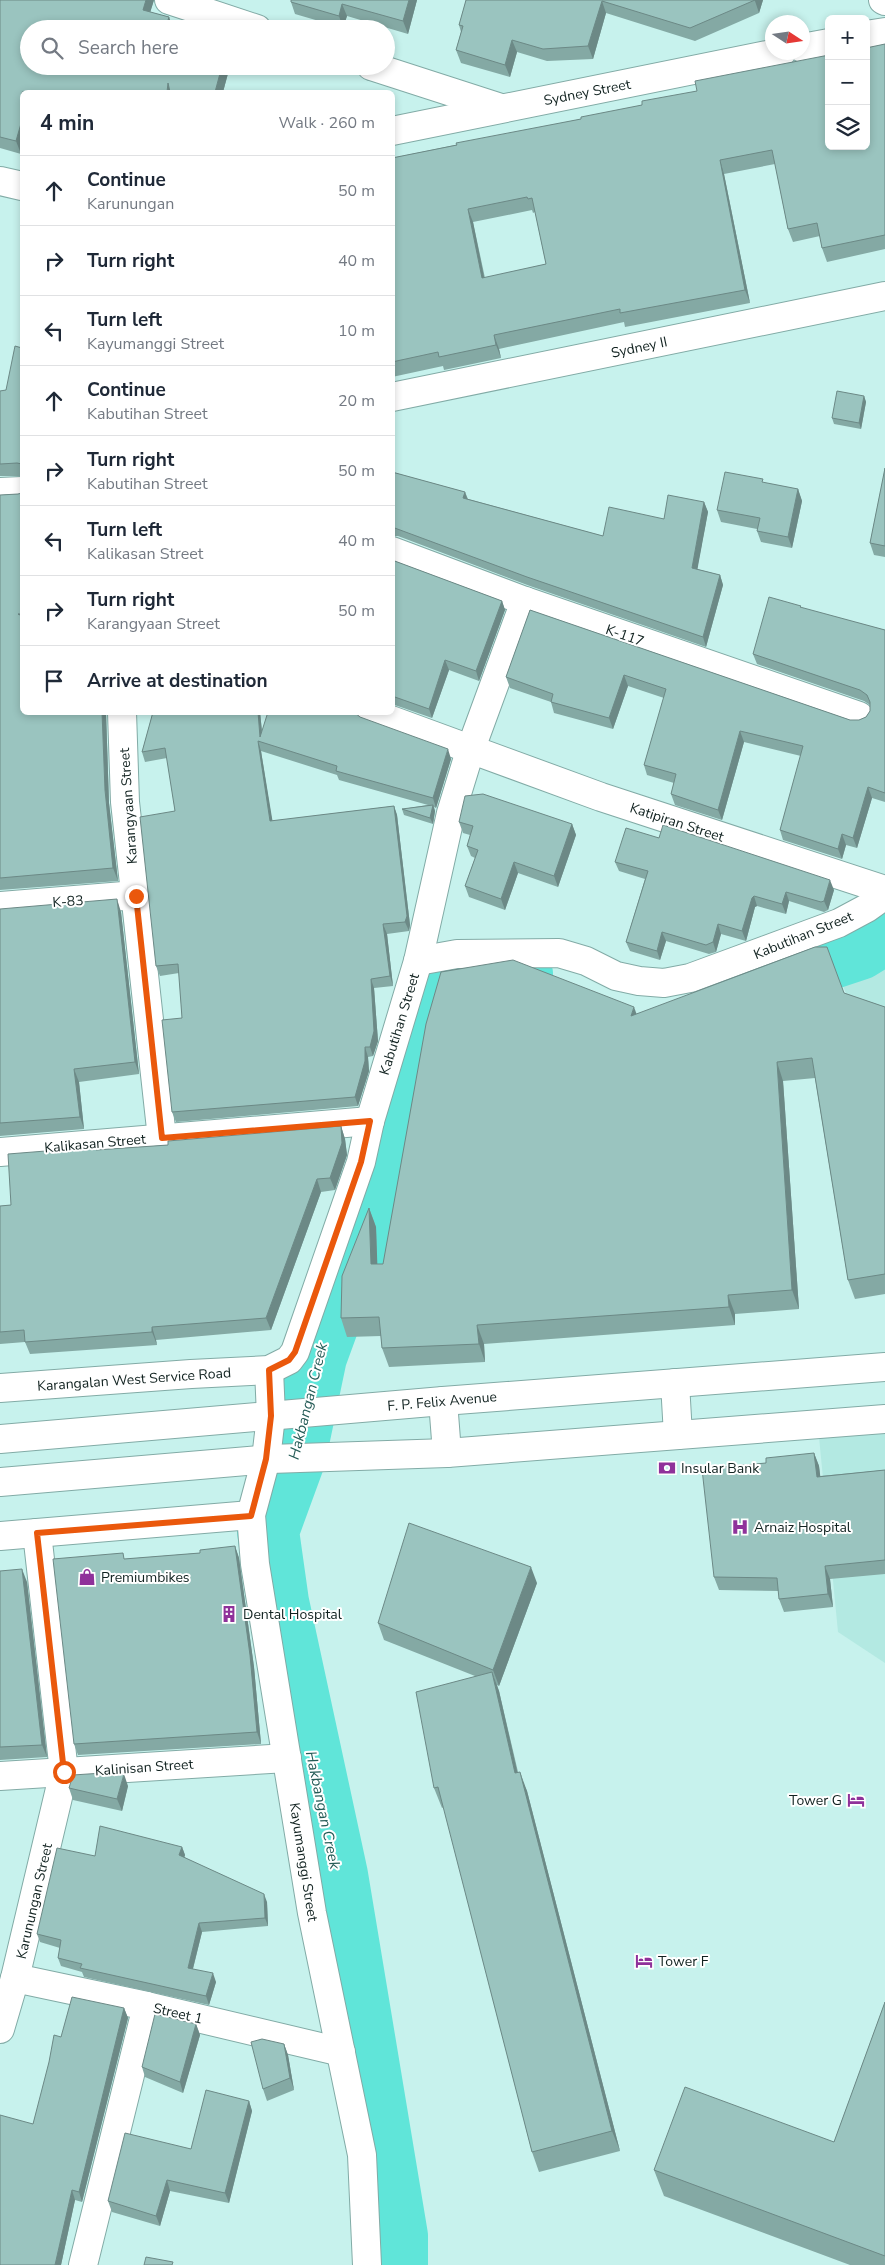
<!DOCTYPE html>
<html lang="en">
<head>
<meta charset="utf-8">
<style>
	:root { --surface:#fff; --page:#f6f6f7; --text:#1f2937; --muted:#747a83; --line:#e0e1e3 }
	body { margin:0; font-family:"Nunito Sans",sans-serif; background:var(--page); color:var(--text) }
	.controls { position:absolute; right:15px; top:15px; display:grid; overflow:hidden; border-radius:8px; box-shadow:0 2px 8px #0003 }
	.controls button { width:45px; height:45px; display:grid; place-items:center; padding:0; border:0; border-bottom:1px solid var(--line); background:var(--surface); color:var(--text); font:25px sans-serif }
	.compass { position:absolute; left:765px; top:15px; width:45px; height:45px; border-radius:50%; background:var(--surface); box-shadow:0 2px 8px #0003; rotate:102deg }
	.stop { position:absolute; width:15px; height:15px; margin:-11px; border:4px solid #ea580c; border-radius:50%; background:#fff }
	.stop.end { background:#ea580c; border-color:#fff; box-shadow:0 1px 5px #0008 }
	.list { margin:0; padding:0; list-style:none }
	h2 { display:flex; justify-content:space-between; align-items:center; height:65px; margin:0; padding:0 20px; font-size:21px }
	h2 small { font-size:16px; font-weight:400; color:var(--muted) }
	.list li { display:grid; grid-template-columns:32px 1fr auto; gap:15px; align-items:center; box-sizing:border-box; height:70px; padding:0 20px; border-top:1px solid var(--line) }
	.list b { display:block; font-size:19px; white-space:nowrap }
	.list p { margin:0; font-size:16px; white-space:nowrap; color:var(--muted) }
	.list em { font-size:16px; font-style:normal; color:var(--muted) }
	.icon { flex:none; width:28px; height:28px; fill:none; stroke:currentColor; stroke-width:2; stroke-linecap:round; stroke-linejoin:round }
	.map { position:relative; flex:none; width:885px; height:2265px; overflow:hidden }
	.search { position:absolute; background:var(--surface); box-shadow:0 2px 8px #0003; left:20px; top:20px; width:375px; height:55px; display:flex; align-items:center; gap:12px; box-sizing:border-box; padding:0 18px; border-radius:28px; color:var(--muted); font-size:19px }
	.panel { position:absolute; background:var(--surface); box-shadow:0 2px 8px #0003; left:20px; top:90px; width:375px; height:625px; border-radius:8px }
	.map>svg:first-child { display:block }
</style>
</head>
<body>
<div class="map">
<svg width="885" height="2265" viewBox="0 0 885 2265">
	<rect width="100%" height="100%" fill="#c7f2ed"/>
	<g fill="#b3e9e2">
		<path d="M885 951V1020L852 1009 833 960 850 971Z"/>
		<path d="M885 1432V1663L838 1632 819 1437Z"/>
	</g>
	<g fill="none" stroke-linecap="round" stroke-linejoin="round">
		<g stroke="#60e5d9" stroke-width="62">
			<path d="M748 986 859 949 885 933"/>
			<path d="M397 2265V2236L337 1875 278 1602 268 1531 295 1457 316 1357 386 1165 436 986 522 974"/>
		</g>
		<g stroke="#82aba6" stroke-width="30">
			<g id="street">
				<path d="M169 0 257 29"/>
				<path d="M883 0 885 1"/>
				<path d="M866 35 885 32"/>
				<path d="M802 48 829 43"/>
				<path d="M371 66 501 108"/>
				<path d="M392 131 782 52"/>
				<path d="M0 181 22 186"/>
				<path d="M392 397 885 296"/>
				<path d="M0 492 22 491"/>
				<path d="M392 551 525 601 859 716"/>
				<path d="M122 712 125 802 162 1138"/>
				<path d="M369 712 601 797 885 890"/>
				<path d="M0 906 136 895"/>
				<path d="M418 961 457 954 559 953 586 961 616 976 639 981 664 983 690 978 839 923 867 908 885 895"/>
				<path d="M0 1152 370 1121"/>
				<path d="M269 1370 271 1416 266 1459 251 1515 255 1564 312 1913 362 2155 367 2265"/>
				<path d="M0 1388 191 1374 269 1370 289 1360 295 1352 361 1162 370 1121 418 961 451 813 470 751 525 601"/>
				<path d="M0 1536 251 1515"/>
				<path d="M0 1776 287 1758"/>
				<path d="M15 1978 147 2006 341 2052"/>
				<path d="M0 2029 15 1978 64 1772 37 1533"/>
				<path d="M83 2265 147 2006"/>
			</g>
		</g>
		<g stroke="#82aba6" stroke-width="30">
			<g id="secondary">
				<path d="M675 1383 678 1435"/>
				<path d="M443 1401 447 1453"/>
				<path d="M0 1439 443 1401 885 1367"/>
				<path d="M0 1482 270 1459 447 1453 885 1419"/>
			</g>
		</g>
		<use href="#street" stroke="#fff" stroke-width="28"/>
		<use href="#secondary" stroke="#fff" stroke-width="28"/>
	</g>
	<g fill="#84a9a4" fill-rule="evenodd">
		<path d="M0 0H154L150 12 169 17 173 29H29V66H230L223 92H22V149L21 154 0 148Z"/>
		<path d="M417 0 408 34 347 16 343 28 295 14 291 2Z"/>
		<path d="M466 0H763L759 13 695 41 606 13 593 59 547 61 517 52 510 77 461 63 456 50 461 32 459 25Z"/>
		<path d="M885 44V249L827 262 822 248 820 236 793 242 788 229 775 164 724 174 750 303 625 327 624 322 499 349 501 358 444 370 443 366 392 377V158L581 119 642 105ZM532 210 533 213 535 212 546 264 485 278 473 222Z"/>
		<path d="M22 348V476H0V391L6 390Z"/>
		<path d="M864 396 866 402 861 429 834 424 832 418Z"/>
		<path d="M885 468V557L874 555 870 543Z"/>
		<path d="M392 472 465 492 468 499 603 536 664 519 704 502 708 512 697 569 720 575 723 585 706 647 530 586 398 536H392Z"/>
		<path d="M764 483 798 489 802 501 792 548 761 542 757 531V529L721 522 717 510Z"/>
		<path d="M22 493V712H106L109 803 118 881 0 890V495L18 494Z"/>
		<path d="M392 560 502 601 505 610 479 681 449 670 432 718 392 704Z"/>
		<path d="M801 606V608L885 630V802L872 798 857 848 846 845 842 859 783 840 780 830 801 756 744 742 722 820 675 805 671 794 674 783 647 775 644 765 664 698 628 686 613 729 554 713 551 702 510 688 506 677 530 610 850 720H859L866 717 870 711V705L864 701 757 664 753 654Z"/>
		<path d="M153 712H260L262 731 360 717 451 759 436 808 434 807 435 811 433 824 404 815 402 809 428 805 339 780 337 775 261 751 272 821 394 806 397 815 410 925 409 931 387 934 393 986 374 988 378 1041 373 1056 368 1057 369 1071 358 1106 176 1122 172 1112 182 1018 179 973 160 976 156 966 175 811 167 758 145 762 142 752Z"/>
		<path d="M459 822 572 824 576 835 558 887 518 873 505 910 469 897 465 886 475 858 471 856 467 846 470 835 463 833Z"/>
		<path d="M615 862 834 890 828 910 824 912 789 901 786 914 757 906 755 907 746 941 721 934 716 952 709 954 666 941 660 960 630 951 626 942 645 879 619 871Z"/>
		<path d="M0 909 121 912 139 1074 79 1082 84 1129 0 1136Z"/>
		<path d="M844 993 885 1007V1294L855 1299 848 1280 815 1078 783 1081 799 1309 735 1314V1325L484 1344 485 1362 389 1367 382 1348 381 1336 347 1337 341 1318 369 1208 376 1227 377 1264H383L636 1014Z"/>
		<path d="M341 1126 345 1139 347 1155 335 1190 321 1192 271 1330 156 1340 157 1345 30 1354 25 1342 0 1344V1206L11 1205 97 1150 168 1145Z"/>
		<path d="M814 1453 819 1466 820 1476 885 1470V1574L830 1579 833 1607 784 1612 779 1599V1591L719 1590 714 1577 766 1463Z"/>
		<path d="M235 1546 239 1558 254 1667 261 1744 78 1755 74 1744 125 1559 200 1553Z"/>
		<path d="M0 1571 27 1582 47 1757 0 1760Z"/>
		<path d="M537 1583 499 1686 497 1685 499 1691 518 1772 527 1791 620 2151 539 2172 532 2152 444 1807 442 1808 434 1788 475 1676 384 1640 378 1623Z"/>
		<path d="M128 1786 122 1811 73 1800 69 1788Z"/>
		<path d="M182 1847 185 1855 184 1857 267 1902 268 1926 202 1932 193 1969 216 1982 209 2005 84 1977 82 1972 61 1966 58 1958 60 1948 40 1942 37 1934 95 1856Z"/>
		<path d="M885 2002V2265H850L664 2196 654 2170 834 2142Z"/>
		<path d="M124 2008 128 2018 82 2202 75 2200 61 2265H0L33 2124 61 2037Z"/>
		<path d="M196 2024 200 2035 183 2093 145 2077 142 2067Z"/>
		<path d="M284 2044 288 2055 294 2090 267 2101 263 2089Z"/>
		<path d="M249 2101 252 2111 229 2203 170 2191 160 2226 112 2212 108 2201 191 2149Z"/>
	</g>
	<g fill="#6c8986">
		<path d="M146 0H154L147 23 143 10Z"/>
		<path d="M409 0H417L408 34 403 21Z"/>
		<path d="M755 0H763L759 13 755 1Z"/>
		<path d="M602 1 606 13 593 59 588 46Z"/>
		<path d="M342 4 347 16 343 28 339 16Z"/>
		<path d="M169 17 173 29H165Z"/>
		<path d="M512 40 517 52 510 77 505 65Z"/>
		<path d="M222 66H230L223 92H215Z"/>
		<path d="M168 83 172 92H167Z"/>
		<path d="M22 120V149L21 154 16 141Z"/>
		<path d="M720 160 724 174 750 303 745 290Z"/>
		<path d="M468 209 473 222 487 292 482 278Z"/>
		<path d="M494 335 499 349 501 358 496 345Z"/>
		<path d="M864 396 866 402 861 429 859 423Z"/>
		<path d="M798 489 802 501 792 548 788 537Z"/>
		<path d="M465 492 468 501 463 498Z"/>
		<path d="M704 502 708 512 696 577 692 568Z"/>
		<path d="M720 575 723 585 706 647 703 637Z"/>
		<path d="M502 601 505 610 479 681 476 671Z"/>
		<path d="M445 660 449 670 432 718 429 709Z"/>
		<path d="M624 675 628 686 613 729 609 718Z"/>
		<path d="M102 712H106L109 803 118 881 113 868 105 790Z"/>
		<path d="M258 712H260L263 743 260 737Z"/>
		<path d="M740 731 744 742 722 820 718 810Z"/>
		<path d="M258 741 261 751 274 830 270 821Z"/>
		<path d="M448 749 451 759 436 808 433 798Z"/>
		<path d="M868 787 872 798 857 848 853 838Z"/>
		<path d="M433 805 435 811 433 824 430 818Z"/>
		<path d="M394 806 397 815 410 925 409 931 405 922Z"/>
		<path d="M572 824 576 835 558 887 554 876Z"/>
		<path d="M842 834 846 845 842 859 838 849Z"/>
		<path d="M514 862 518 873 505 910 501 899Z"/>
		<path d="M830 880 834 890 828 910 824 901Z"/>
		<path d="M786 892 789 901 786 914 782 904Z"/>
		<path d="M754 896 757 906 755 907 746 941 742 931 752 898Z"/>
		<path d="M117 899 121 912 139 1074 135 1062Z"/>
		<path d="M383 924 387 934 393 986 390 976Z"/>
		<path d="M718 924 721 934 716 952 713 942Z"/>
		<path d="M662 932 666 941 660 960 657 951Z"/>
		<path d="M371 979 374 988 378 1041 373 1056 370 1047Z"/>
		<path d="M634 1007 641 1026 631 1016Z"/>
		<path d="M365 1047 368 1057 369 1071 358 1106 355 1097Z"/>
		<path d="M777 1062 783 1081 799 1309 792 1290Z"/>
		<path d="M74 1069 79 1082 84 1129 80 1117Z"/>
		<path d="M341 1126 345 1139 347 1155 335 1190 330 1178Z"/>
		<path d="M317 1179 321 1192 271 1330 266 1318Z"/>
		<path d="M369 1208 376 1227 378 1282 371 1264Z"/>
		<path d="M728 1295 735 1314V1325L729 1307Z"/>
		<path d="M477 1325 484 1344 485 1362 479 1344Z"/>
		<path d="M152 1327 156 1340 157 1345 152 1332Z"/>
		<path d="M814 1453 819 1466 822 1490 817 1477Z"/>
		<path d="M235 1546 239 1558 254 1667 261 1744 257 1732Z"/>
		<path d="M825 1566 830 1579 833 1607 828 1594Z"/>
		<path d="M531 1567 537 1583 499 1686 493 1670Z"/>
		<path d="M22 1569 27 1582 47 1757 42 1745Z"/>
		<path d="M492 1672 499 1691 522 1793 515 1773Z"/>
		<path d="M520 1772 527 1791 620 2151 612 2131Z"/>
		<path d="M124 1774 128 1786 122 1811 117 1799Z"/>
		<path d="M182 1847 185 1855 183 1863 179 1855Z"/>
		<path d="M264 1894 267 1902 268 1926 265 1918Z"/>
		<path d="M199 1923 202 1932 191 1976 188 1968Z"/>
		<path d="M213 1973 216 1982 209 2005 206 1996Z"/>
		<path d="M124 2008 128 2018 82 2202 79 2192Z"/>
		<path d="M196 2024 200 2035 183 2093 180 2082Z"/>
		<path d="M284 2044 288 2055 294 2090 290 2078Z"/>
		<path d="M249 2101 252 2111 229 2203 225 2193Z"/>
		<path d="M167 2180 170 2191 160 2226 156 2216Z"/>
		<path d="M72 2190 75 2200 61 2265H55Z"/>
	</g>
	<g fill="#9ac4bf" stroke="#6c8986" fill-rule="evenodd">
		<path d="M0 0H146L143 10 169 17 165 29H29V66H222L215 92H170L168 83 167 92H22V120L16 141 0 137Z"/>
		<path d="M291 0H409L403 21 342 4 339 16 291 2Z"/>
		<path d="M466 0H755L690 28 602 1 588 46 543 49 512 40 505 65 456 50 463 26 459 25Z"/>
		<path d="M885 44V235L822 248 817 223 788 229 772 150 720 160 745 290 620 313V309L494 335 496 345 439 357 438 352 392 362V158L457 145 456 143 581 119V117L642 105V101L697 91 695 81 829 55V146H866V48ZM527 197 528 199 532 198 546 264 482 278 468 209Z"/>
		<path d="M15 346 22 348V464L17 463 0 464V391L6 390Z"/>
		<path d="M837 391 864 396 859 423 832 418Z"/>
		<path d="M885 468V546L870 543Z"/>
		<path d="M392 472 465 492 463 498 603 536 609 507 664 519 668 495 704 502 692 568 720 575 703 637 527 577 392 527Z"/>
		<path d="M725 472 763 479 762 482 798 489 788 537 757 531 760 518 717 510Z"/>
		<path d="M22 493V614H18L22 616V712H102L105 790 113 868 0 878V495L18 494Z"/>
		<path d="M392 560 502 601 476 671 445 660 429 709 392 696Z"/>
		<path d="M769 597 801 606 800 607 885 630V793L868 787 853 838 842 834 838 849 780 830 803 746 740 731 718 810 671 794 676 774 644 765 666 689 624 675 609 718 551 702 553 694 506 677 530 610 850 720H859L866 717 870 711V702L867 695 860 690 753 654Z"/>
		<path d="M153 712H258L260 737 268 712H354L360 717 448 749 433 798 336 771 337 766 258 741 270 821 394 806 407 916 405 922 383 924 390 976 371 979 374 1031 370 1047H365V1061L355 1097 172 1112 162 1020 182 1018 178 964 156 966 140 817 175 811 165 748 142 752Z"/>
		<path d="M483 794 572 824 554 876 514 862 501 899 465 886 478 850 467 846 473 826 459 822 465 796Z"/>
		<path d="M433 805 430 818 402 809Z"/>
		<path d="M663 825 830 880 824 901 821 902 786 892 782 904 754 896 752 898 742 931 718 924 713 942 706 945 662 932 657 951 626 942 648 871 615 862 626 828 659 838Z"/>
		<path d="M117 899 135 1062 74 1069 80 1117 0 1123V909Z"/>
		<path d="M815 947H827L844 993 885 1007V1274L848 1280 812 1058 777 1062 792 1290 728 1295 729 1307 477 1325 479 1344 382 1348 379 1317 341 1318 342 1276 369 1208 371 1264H383L426 1024 441 972 513 960 634 1007 631 1016Z"/>
		<path d="M341 1126 342 1143 330 1178 317 1179 266 1318 152 1327V1332L25 1342 24 1330 0 1332V1206L11 1205 8 1154 96 1147V1150L168 1145V1141Z"/>
		<path d="M814 1453 817 1477 885 1470V1560L825 1566 828 1594 779 1599 777 1578 714 1577 702 1469 766 1463V1458Z"/>
		<path d="M409 1523 531 1567 493 1670 378 1623Z"/>
		<path d="M235 1546 250 1655 257 1732 74 1744 53 1559 123 1553 124 1559 200 1553V1550Z"/>
		<path d="M22 1569 42 1745 0 1747V1571Z"/>
		<path d="M492 1672 515 1773 520 1772 612 2131 532 2152 438 1787 434 1788 416 1692Z"/>
		<path d="M118 1772 124 1774 117 1799 69 1788 73 1775Z"/>
		<path d="M100 1826 182 1847 179 1855 264 1894 265 1918 199 1923 188 1968 213 1973 206 1996 80 1968 82 1964 58 1958 61 1940 37 1934 57 1848 95 1856Z"/>
		<path d="M72 1997 124 2008 79 2192 72 2190 55 2265H0V2115L33 2124 49 2062 54 2035 61 2037Z"/>
		<path d="M885 2002V2256L654 2170 685 2087 834 2142Z"/>
		<path d="M155 2014 196 2024 180 2082 142 2067Z"/>
		<path d="M262 2039 284 2044 290 2078 263 2089 251 2042Z"/>
		<path d="M206 2090 249 2101 225 2193 167 2180 156 2216 108 2201 125 2133 191 2149Z"/>
		<path d="M146 2257 173 2262 172 2265H144Z"/>
	</g>
	<g fill="none" stroke-linecap="round" stroke-linejoin="round">
		<path stroke="#ea580c" stroke-width="6" d="M64 1772 37 1533 251 1516 266 1459 271 1416 269 1370 289 1360 295 1352 361 1162 370 1121 162 1138 136 896"/>
	</g>
	<defs>
		<g id="bank-bare" transform="scale(1.35)"><path d="M-6-4H6V4H-6ZM0-2.3a2.3 2.3 0 1 0 0 4.6a2.3 2.3 0 1 0 0-4.6Z" fill="#8f319a" stroke="#fff" stroke-width="2.5" paint-order="stroke"/></g>
		<g id="hospital-bare" transform="scale(1.35)"><path d="M-5-5h3v3.5h4V-5h3V5h-3V1.5h-4V5h-3Z" fill="#8f319a" stroke="#fff" stroke-width="2.5" paint-order="stroke"/></g>
		<g id="shop-bare" transform="scale(1.35)"><path d="M-5-2.5h2.3a2.7 3.5 0 0 1 5.4 0H5L5.5 6h-11ZM-1.5-2.5h3a1.5 2.3 0 0 0-3 0Z" fill="#8f319a" stroke="#fff" stroke-width="2.5" paint-order="stroke"/></g>
		<g id="building-bare" transform="scale(1.35)"><path d="M-4-6H4V6H1V3H-1V6H-4ZM-2.5-4.3h1.7v1.8h-1.7ZM.8-4.3h1.7v1.8H.8ZM-2.5-1h1.7V.8h-1.7ZM.8-1h1.7V.8H.8Z" fill="#8f319a" stroke="#fff" stroke-width="2.5" paint-order="stroke"/></g>
		<g id="hotel-bare" transform="scale(1.35)"><path d="M-6-4.5h1.5V1H6V5H4.5V3h-9V5H-6ZM-4 0a1.8 1.8 0 1 1 3.6 0ZM.5 0V-2.5h3Q6-2.5 6 0Z" fill="#8f319a" stroke="#fff" stroke-width="2.5" paint-order="stroke"/></g>
	</defs>
	<g fill-rule="evenodd">
		<use href="#bank-bare" x="667" y="1468"/>
		<use href="#hospital-bare" x="740" y="1527"/>
		<use href="#shop-bare" x="87" y="1577"/>
		<use href="#building-bare" x="229" y="1614"/>
		<use href="#hotel-bare" x="856" y="1800"/>
		<use href="#hotel-bare" x="644" y="1961"/>
	</g>
	<g text-anchor="middle" stroke-width="4" stroke-linejoin="round" paint-order="stroke">
		<g font-size="14" fill="#112220" stroke="#fff">
			<text transform="translate(587 92) rotate(-11)" y="5">Sydney Street</text>
			<text transform="translate(639 347) rotate(-12)" y="5">Sydney II</text>
			<text transform="translate(625 635) rotate(19)" y="5">K-117</text>
			<text transform="translate(128 806) rotate(-94)" y="5">Karangyaan Street</text>
			<text transform="translate(677 822) rotate(18)" y="5">Katipiran Street</text>
			<text transform="translate(68 901) rotate(-4)" y="5">K-83</text>
			<text transform="translate(803 935) rotate(-22)" y="5">Kabutihan Street</text>
			<text transform="translate(399 1024) rotate(-73)" y="5">Kabutihan Street</text>
			<text transform="translate(95 1143) rotate(-5)" y="5">Kalikasan Street</text>
			<text transform="translate(134 1379) rotate(-4)" y="5">Karangalan West Service Road</text>
			<text transform="translate(442 1401) rotate(-5)" y="5">F. P. Felix Avenue</text>
			<text transform="translate(144 1767) rotate(-4)" y="5">Kalinisan Street</text>
			<text transform="translate(304 1862) rotate(81)" y="5">Kayumanggi Street</text>
			<text transform="translate(34 1901) rotate(-77)" y="5">Karunungan Street</text>
			<text transform="translate(178 2013) rotate(13)" y="5">Street 1</text>
		</g>
		<g font-size="14" fill="#112220" stroke="#fff" text-anchor="start">
			<text x="681" y="1473">Insular Bank</text>
			<text x="754" y="1532">Arnaiz Hospital</text>
			<text x="101" y="1582">Premiumbikes</text>
			<text x="243" y="1619">Dental Hospital</text>
			<text x="842" y="1805" text-anchor="end">Tower G</text>
			<text x="658" y="1966">Tower F</text>
		</g>
		<g font-size="15" font-style="italic" fill="#245b56" stroke="#fff">
			<text transform="translate(308 1401) rotate(-76)" y="5">Hakbangan Creek</text>
			<text transform="translate(323 1810) rotate(78)" y="5">Hakbangan Creek</text>
		</g>
	</g>
</svg>
<div class="controls">
<button>+</button>
<button>−</button>
<button><svg class="icon" aria-label="layers" viewBox="0 0 24 24"><path d="M12 4l9 5-9 5-9-5zM3 14l9 5 9-5"/></svg></button>
</div>
<svg class="compass" viewBox="-18 -18 36 36"><path d="M0-13l5 13h-10z" fill="#e53935"/><path d="M0 13l5-13h-10z" fill="#747a83"/></svg>
<div class="stop" style="left:64px;top:1772px"></div>
<div class="stop end" style="left:136px;top:896px"></div>
<div class="search"><svg class="icon" aria-label="search" viewBox="0 0 24 24"><circle cx="10" cy="10" r="6"/><path d="M15 15l6 6"/></svg>Search here</div>
<section class="panel">
<h2>4 min<small>Walk · 260 m</small></h2>
<ul class="list">
<li><svg class="icon" aria-label="ahead" viewBox="0 0 24 24"><path d="M12 20V5M6 11l6-6 6 6"/></svg><div><b>Continue</b><p>Karunungan</p></div><em>50 m</em></li>
<li><svg class="icon" aria-label="right" viewBox="0 0 24 24"><path d="M7 20v-9h11M14 6l5 5-5 5"/></svg><div><b>Turn right</b></div><em>40 m</em></li>
<li><svg class="icon" aria-label="left" viewBox="0 0 24 24"><path d="M17 20v-9H6M10 6l-5 5 5 5"/></svg><div><b>Turn left</b><p>Kayumanggi Street</p></div><em>10 m</em></li>
<li><svg class="icon" aria-label="ahead" viewBox="0 0 24 24"><path d="M12 20V5M6 11l6-6 6 6"/></svg><div><b>Continue</b><p>Kabutihan Street</p></div><em>20 m</em></li>
<li><svg class="icon" aria-label="right" viewBox="0 0 24 24"><path d="M7 20v-9h11M14 6l5 5-5 5"/></svg><div><b>Turn right</b><p>Kabutihan Street</p></div><em>50 m</em></li>
<li><svg class="icon" aria-label="left" viewBox="0 0 24 24"><path d="M17 20v-9H6M10 6l-5 5 5 5"/></svg><div><b>Turn left</b><p>Kalikasan Street</p></div><em>40 m</em></li>
<li><svg class="icon" aria-label="right" viewBox="0 0 24 24"><path d="M7 20v-9h11M14 6l5 5-5 5"/></svg><div><b>Turn right</b><p>Karangyaan Street</p></div><em>50 m</em></li>
<li><svg class="icon" aria-label="arrive" viewBox="0 0 24 24"><path d="M6 21V4h12l-3 4 3 4H6"/></svg><div><b>Arrive at destination</b></div></li>
</ul>
</section>
</div>
</body>
</html>
